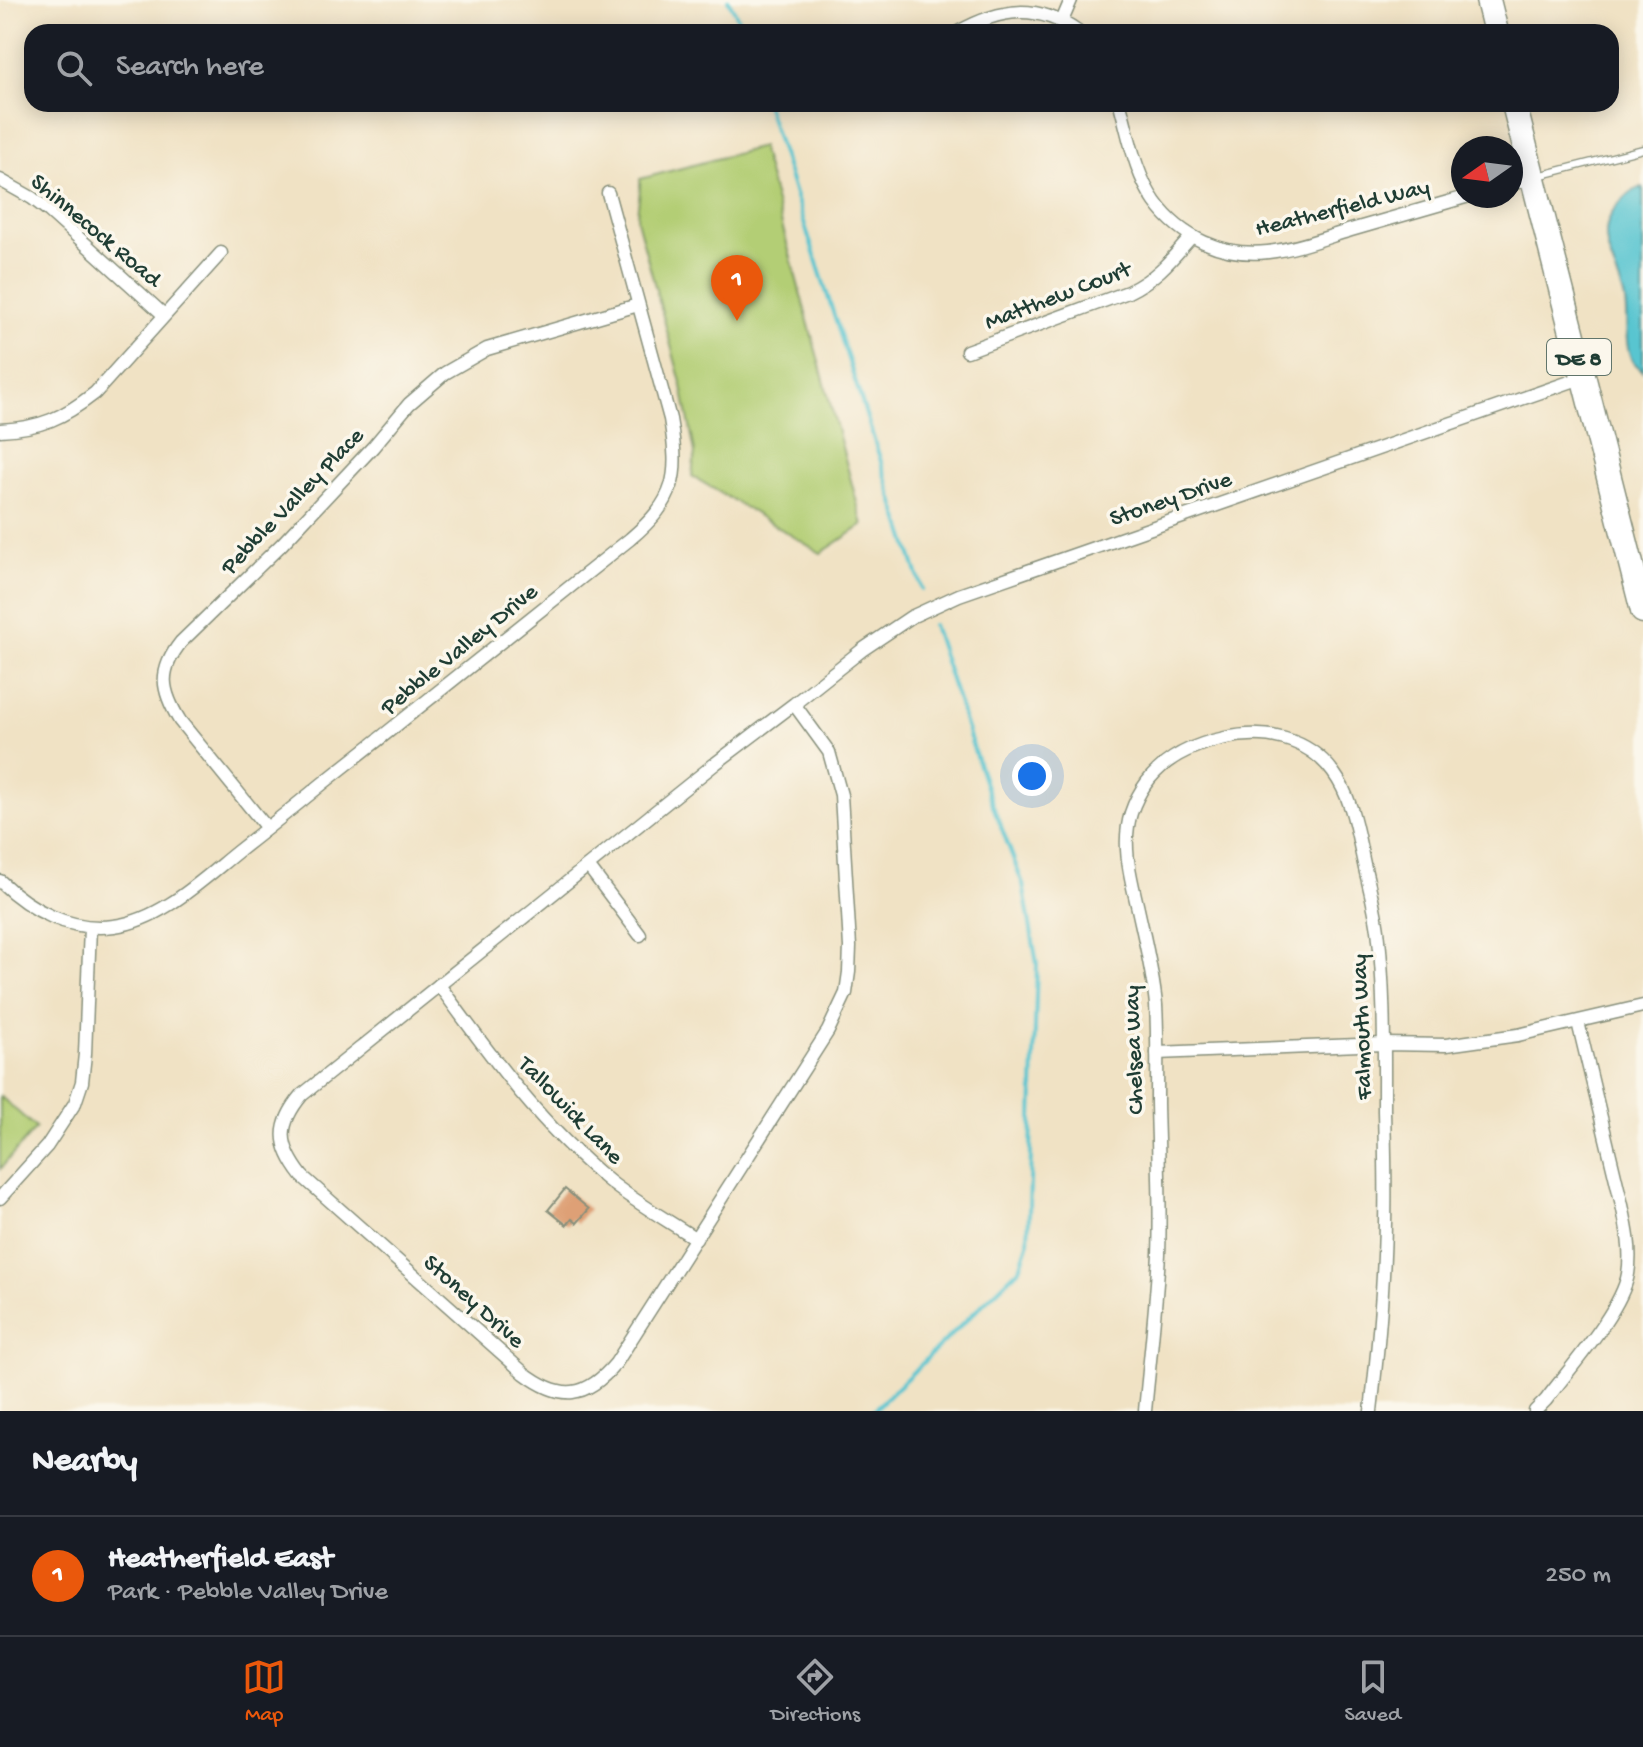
<!DOCTYPE html>
<html lang="en">
<head>
<meta charset="utf-8">
<style>
	:root { --surface:#171b24; --page:#20242c; --text:#f1f3f6; --muted:#9ea1a6; --line:#363941; --accent:#ea580c }
	body { margin:0; font-family:"Gochi Hand",sans-serif; background:var(--page); color:var(--text) }
	.compass { position:absolute; left:1451px; top:136px; width:72px; height:72px; border-radius:50%; background:var(--surface); box-shadow:0 4px 20px #0003; rotate:256deg }
	.you { position:absolute; left:1032px; top:776px; width:28px; height:28px; margin:-20px; border:6px solid #fff; border-radius:50%; background:#1a73e8; box-shadow:0 0 0 12px #1a73e833 }
	.badge { display:grid; place-items:center; width:52px; height:52px; border-radius:50%; background:var(--accent); color:#fff; font-size:26px; font-weight:700 }
	.pin { position:absolute; translate:-50% -66px; filter:drop-shadow(0 2px 4px #0008) }
	.pin::after { content:''; position:absolute; top:42px; width:28px; height:24px; background:inherit; clip-path:polygon(0 0,100% 0,50% 100%) }
	.list { margin:0; padding:0; list-style:none }
	h2 { display:flex; justify-content:space-between; align-items:center; height:104px; margin:0; padding:0 32px; font-size:34px }
	h2 small { font-size:26px; font-weight:400; color:var(--muted) }
	.list li { display:grid; grid-template-columns:52px 1fr auto; gap:24px; align-items:center; box-sizing:border-box; height:120px; padding:0 32px; border-top:2px solid var(--line) }
	.list b { display:block; font-size:30px; white-space:nowrap }
	.list p { margin:0; font-size:26px; white-space:nowrap; color:var(--muted) }
	.list em { font-size:26px; font-style:normal; color:var(--muted) }
	.icon { flex:none; width:44px; height:44px; fill:none; stroke:currentColor; stroke-width:2; stroke-linecap:round; stroke-linejoin:round }
	.map { position:relative; flex:none; width:1643px; height:1411px; overflow:hidden }
	.search { position:absolute; background:var(--surface); box-shadow:0 4px 20px #0003; left:24px; right:24px; top:24px; height:88px; display:flex; align-items:center; gap:20px; box-sizing:border-box; padding:0 28px; border-radius:24px; color:var(--muted); font-size:30px }
	.sheet { height:224px; background:var(--surface) }
	nav { display:flex; justify-content:space-around; align-items:center; box-sizing:border-box; height:112px; border-top:2px solid var(--line); background:var(--surface); font-size:22px; color:var(--muted) }
	nav a { display:grid; justify-items:center; gap:4px }
	nav .on { color:var(--accent) }
	.map>svg:first-child { display:block }
</style>
</head>
<body>
<div class="map">
<svg width="1643" height="1411" viewBox="0 0 1643 1411">
	<rect width="100%" height="100%" fill="#fbf7ec"/>
	<filter id="ink" filterUnits="userSpaceOnUse"><feTurbulence type="fractalNoise" baseFrequency=".0125" numOctaves="2"/><feDisplacementMap in="SourceGraphic" scale="16" xChannelSelector="R" yChannelSelector="G"/><feConvolveMatrix kernelMatrix="1 2 1 2 8 2 1 2 1" color-interpolation-filters="sRGB"/></filter>
	<filter id="wash" filterUnits="userSpaceOnUse"><feTurbulence type="fractalNoise" baseFrequency=".006" numOctaves="4" result="noise"/><feDisplacementMap in="SourceGraphic" scale="32" xChannelSelector="R" yChannelSelector="G"/><feGaussianBlur stdDeviation="1.8" result="paint"/><feColorMatrix in="noise" values="0 0 0 0 0 0 0 0 0 0 0 0 0 0 0 0 0 1.4 0 .05"/><feComposite in="paint" operator="in"/></filter>
	<g filter="url(#wash)">
		<rect width="100%" height="100%" fill="#f0e2c4"/>
		<g fill="#b3ce74" stroke="#698654" stroke-width="2">
			<path d="M761 147 863 525 821 553 692 476 695 452 682 386 637 220C637 205 641 194 640 179Z"/>
			<path d="M0 1096 36 1128 0 1169Z"/>
		</g>
		<path fill="#58c5d0" stroke="#3c8182" stroke-width="2" d="M1643 187V371C1639 367 1633 363 1631 358 1623 340 1629 315 1624 296 1615 262 1589 231 1623 200 1629 193 1634 189 1643 187Z"/>
		<g fill="none" stroke-linecap="round" stroke-linejoin="round">
			<g stroke="#58c5d0" stroke-width="4">
				<path d="M728 0 737 16 742 32"/>
				<path d="M766 104 922 589"/>
				<path d="M873 1411 1020 1268 1028 1244 1037 964 1023 884 987 790 933 625"/>
			</g>
		</g>
		<g id="blocks">
			<path fill="#dea076" d="M565 1189 589 1209 577 1223 572 1219 567 1225 548 1210Z"/>
		</g>
	</g>
	<g filter="url(#ink)">
		<use href="#blocks" fill-opacity="0" stroke="#88907c" stroke-width="2"/>
		<g fill="none" stroke-linecap="round" stroke-linejoin="round">
			<g stroke="#88907c" stroke-width="9">
				<path id="lane" d="M1538 176 1643 149"/>
			</g>
			<g stroke="#88907c" stroke-width="15">
				<g id="street">
					<path d="M1062 21 1071 0"/>
					<path d="M958 32C1001 8 1037 3 1078 32"/>
					<path d="M1120 104C1129 136 1135 174 1155 202 1181 238 1223 257 1268 252 1296 249 1324 238 1351 230 1390 219 1430 207 1469 196"/>
					<path d="M0 180 32 198 49 211 164 315"/>
					<path d="M1511 184 1532 178"/>
					<path d="M967 351 1128 292C1157 278 1170 261 1191 237"/>
					<path d="M0 430C41 428 63 418 95 393L221 253"/>
					<path d="M794 704 829 752 841 795 850 947 849 972 846 993 828 1031 616 1363C586 1399 561 1401 524 1373L302 1176C278 1145 277 1125 302 1095L716 763 794 704 862 650 911 617 959 595 1584 377"/>
					<path d="M267 828 180 721C161 690 158 671 181 642L282 544 373 447 409 404 445 373 487 349 638 305"/>
					<path d="M588 866 640 935"/>
					<path d="M0 881C30 910 70 932 114 926 161 920 201 881 237 852 265 830 294 807 322 784 425 703 527 621 630 539 676 500 680 477 670 419L608 193"/>
					<path d="M439 985C490 1055 541 1126 609 1181 635 1202 667 1220 696 1239"/>
					<path d="M1157 1053 1384 1044 1446 1045 1518 1035 1643 1006"/>
					<path d="M0 1198 47 1146 75 1103 82 1082 85 1054 90 927"/>
					<path d="M1145 1411C1150 1359 1156 1306 1159 1254 1161 1204 1158 1153 1157 1103 1157 1071 1158 1038 1156 1005 1153 973 1145 941 1138 909 1131 878 1121 845 1131 813 1146 768 1181 747 1225 738 1265 729 1308 738 1333 772 1353 799 1357 833 1364 864 1369 886 1375 908 1378 930 1385 990 1384 1051 1384 1111 1385 1148 1386 1186 1385 1223 1384 1286 1378 1349 1371 1411"/>
					<path d="M1535 1411 1546 1400C1569 1369 1622 1310 1628 1274 1632 1251 1627 1228 1622 1205L1578 1022"/>
				</g>
			</g>
			<g stroke="#88907c" stroke-width="27">
				<g id="highway">
					<path d="M1488 0 1496 32"/>
					<path d="M1514 104 1643 611"/>
				</g>
			</g>
			<use href="#lane" stroke="#fff" stroke-width="6"/>
			<use href="#street" stroke="#fff" stroke-width="12"/>
			<use href="#highway" stroke="#fff" stroke-width="24"/>
		</g>
	</g>
	<g text-anchor="middle" stroke-width="7" stroke-linejoin="round" paint-order="stroke">
		<rect fill="#fbf7ec" stroke="#61756b" stroke-width="2" x="1547" y="339" width="64" height="36" rx="6"/>
		<g font-size="22" font-weight="bold" fill="#1f3d34">
			<text x="1579" y="365">DE 8</text>
		</g>
		<g font-size="24" fill="#1f3d34" stroke="#fbf7ec">
			<text transform="translate(1342 206) rotate(-14)" y="8">Heatherfield Way</text>
			<text transform="translate(97 229) rotate(40)" y="8">Shinnecock Road</text>
			<text transform="translate(1057 294) rotate(-21)" y="8">Matthew Court</text>
			<text transform="translate(1170 497) rotate(-19)" y="8">Stoney Drive</text>
			<text transform="translate(291 500) rotate(-46)" y="8">Pebble Valley Place</text>
			<text transform="translate(458 648) rotate(-39)" y="8">Pebble Valley Drive</text>
			<text transform="translate(1360 1027) rotate(-92)" y="8">Falmouth Way</text>
			<text transform="translate(1132 1050) rotate(-92)" y="8">Chelsea Way</text>
			<text transform="translate(572 1109) rotate(46)" y="8">Tallowick Lane</text>
			<text transform="translate(475 1300) rotate(42)" y="8">Stoney Drive</text>
		</g>
	</g>
</svg>
<svg class="compass" viewBox="-18 -18 36 36"><path d="M0-13l5 13h-10z" fill="#e53935"/><path d="M0 13l5-13h-10z" fill="#9ea1a6"/></svg>
<div class="you"></div>
<div class="pin badge" style="left:737px;top:321px">1</div>
<div class="search"><svg class="icon" aria-label="search" viewBox="0 0 24 24"><circle cx="10" cy="10" r="6"/><path d="M15 15l6 6"/></svg>Search here</div>
</div>
<section class="sheet">
<h2>Nearby<small></small></h2>
<ul class="list">
<li><span class="badge">1</span><div><b>Heatherfield East</b><p>Park · Pebble Valley Drive</p></div><em>250 m</em></li>
</ul>
</section>
<nav>
<a class="on"><svg class="icon" aria-label="map" viewBox="0 0 24 24"><path d="M3 6l6-2 6 2 6-2v14l-6 2-6-2-6 2zM9 4v14M15 6v14"/></svg>Map</a>
<a><svg class="icon" aria-label="directions" viewBox="0 0 24 24"><path d="M12 3l9 9-9 9-9-9zM9 14v-3h6M13 9l2 2-2 2"/></svg>Directions</a>
<a><svg class="icon" aria-label="saved" viewBox="0 0 24 24"><path d="M7 4h10v16l-5-4-5 4z"/></svg>Saved</a>
</nav>
</body>
</html>
